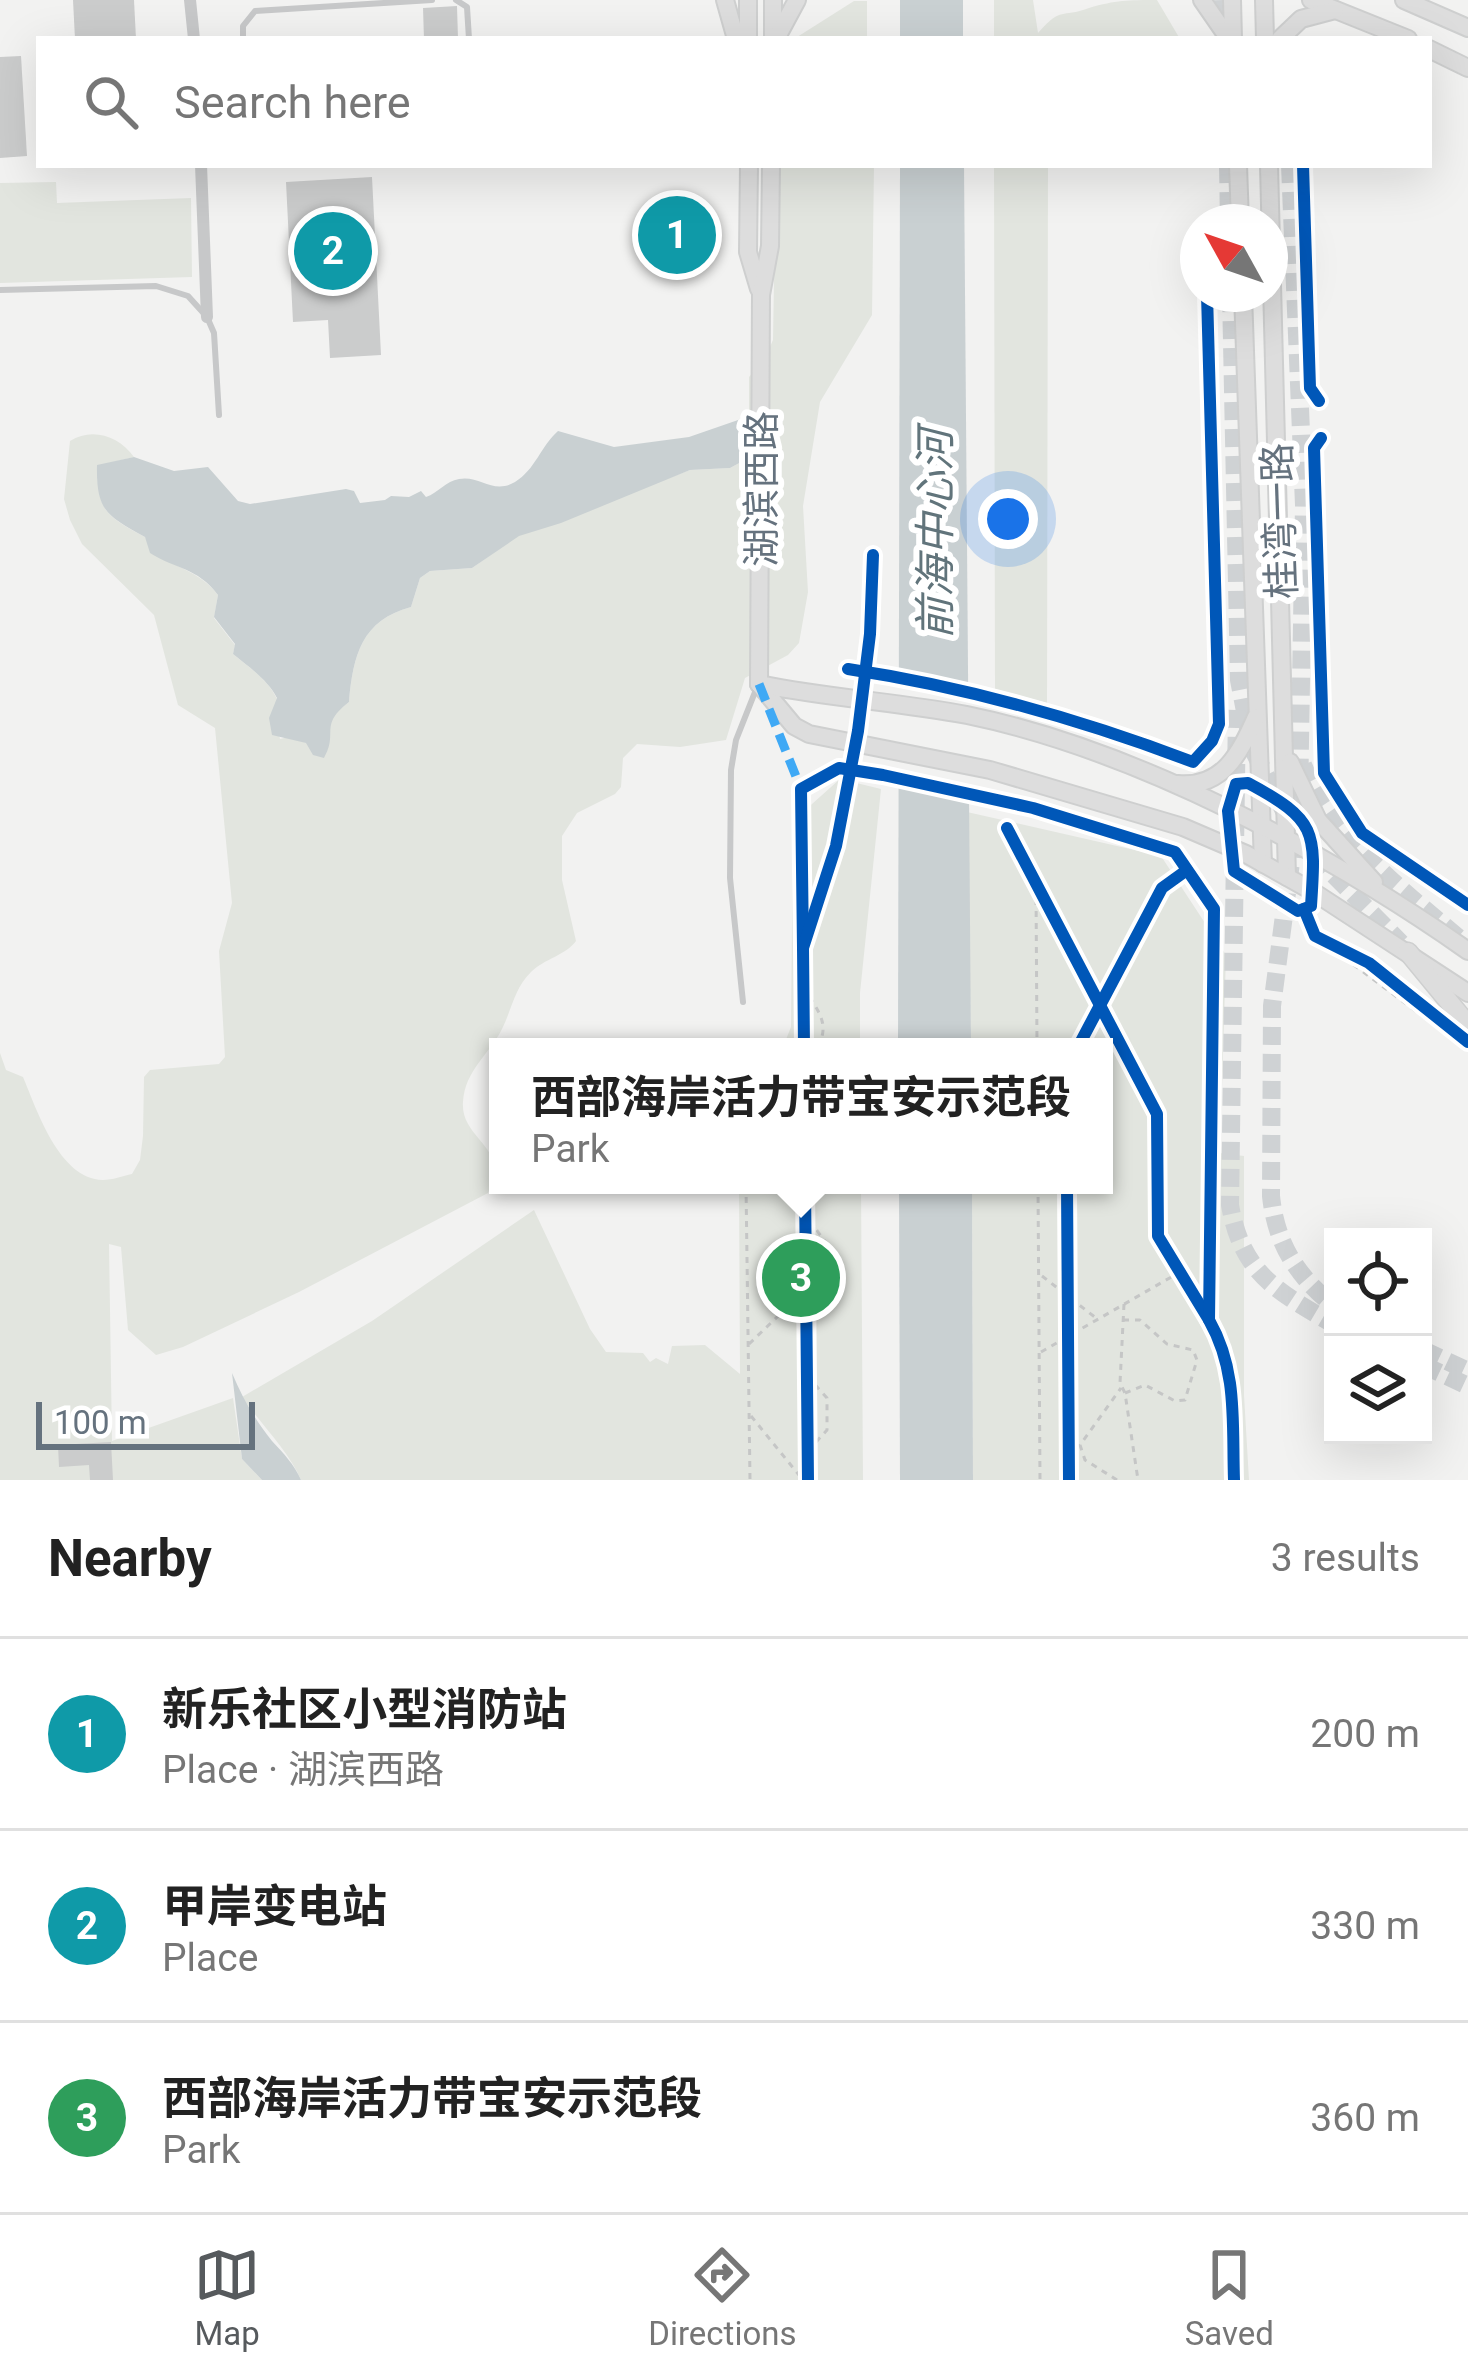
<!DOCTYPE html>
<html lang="en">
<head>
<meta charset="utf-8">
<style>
	:root { --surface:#fff; --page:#f6f6f6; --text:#222; --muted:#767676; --line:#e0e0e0; --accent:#565a5d }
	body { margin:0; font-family:Roboto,"Noto Sans SC",sans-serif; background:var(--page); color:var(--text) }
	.controls { position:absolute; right:36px; bottom:36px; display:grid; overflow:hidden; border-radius:0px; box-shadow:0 12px 48px #0002 }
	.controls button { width:108px; height:108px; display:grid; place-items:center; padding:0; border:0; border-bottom:3px solid var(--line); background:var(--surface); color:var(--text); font:60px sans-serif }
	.compass { position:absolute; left:1180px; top:204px; width:108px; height:108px; border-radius:50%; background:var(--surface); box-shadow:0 12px 48px #0002; rotate:310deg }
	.scale { position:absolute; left:36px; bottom:30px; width:219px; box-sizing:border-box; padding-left:12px; border:6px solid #65727e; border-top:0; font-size:33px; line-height:42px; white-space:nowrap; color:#65727e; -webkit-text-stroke:9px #fff; paint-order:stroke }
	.you { position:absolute; left:1008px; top:519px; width:42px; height:42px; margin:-30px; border:9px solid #fff; border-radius:50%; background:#1a73e8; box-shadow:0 0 0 18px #1a73e833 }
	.badge { display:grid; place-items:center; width:78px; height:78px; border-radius:50%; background:var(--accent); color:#fff; font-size:39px; font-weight:700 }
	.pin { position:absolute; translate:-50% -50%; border:6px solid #fff; box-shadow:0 3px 12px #0006 }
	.popup { position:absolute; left:489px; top:1038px; width:624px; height:156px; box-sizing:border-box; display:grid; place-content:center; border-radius:0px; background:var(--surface); filter:drop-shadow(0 3px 9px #0005); font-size:39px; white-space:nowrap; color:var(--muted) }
	.popup b { font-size:45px; color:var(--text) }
	.popup::after { content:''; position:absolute; left:50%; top:100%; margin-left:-24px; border:24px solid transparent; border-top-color:var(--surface) }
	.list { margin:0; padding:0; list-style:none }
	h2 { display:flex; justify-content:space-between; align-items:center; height:156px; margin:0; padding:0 48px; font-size:51px }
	h2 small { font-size:39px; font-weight:400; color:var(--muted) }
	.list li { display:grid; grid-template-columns:78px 1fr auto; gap:36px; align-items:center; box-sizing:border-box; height:192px; padding:0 48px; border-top:3px solid var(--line) }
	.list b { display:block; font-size:45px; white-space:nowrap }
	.list p { margin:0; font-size:39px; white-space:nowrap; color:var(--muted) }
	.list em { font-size:39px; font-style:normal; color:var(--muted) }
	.icon { flex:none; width:66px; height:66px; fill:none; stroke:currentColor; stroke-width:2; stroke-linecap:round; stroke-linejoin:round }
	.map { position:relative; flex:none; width:1468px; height:1480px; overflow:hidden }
	.search { position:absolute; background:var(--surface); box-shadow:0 12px 48px #0002; left:36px; right:36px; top:36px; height:132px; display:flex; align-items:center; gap:30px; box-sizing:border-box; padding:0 42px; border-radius:0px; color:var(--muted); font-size:45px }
	.sheet { height:732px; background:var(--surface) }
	nav { display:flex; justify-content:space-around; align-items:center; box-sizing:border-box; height:168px; border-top:3px solid var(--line); background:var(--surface); font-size:33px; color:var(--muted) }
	nav a { display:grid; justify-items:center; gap:6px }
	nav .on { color:var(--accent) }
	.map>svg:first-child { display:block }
</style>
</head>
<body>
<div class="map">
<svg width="1468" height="1480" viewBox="0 0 1468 1480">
	<rect width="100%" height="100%" fill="#f2f2f1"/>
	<g fill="#e2e5df">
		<path d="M994 0H1033L1038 33C1063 5 1060 19 1089 8 1116 0 1128 0 1157 0L1180 39H994Z"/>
		<path d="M854 1H867V39H794Z"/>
		<path d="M776 165H874L872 315 820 402 803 506 808 592 799 643 788 655 745 678 726 740 680 747 637 744 623 758 621 787 615 794 577 813 562 836V880L576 941C566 955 544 959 531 972 514 989 512 1009 502 1029 489 1055 465 1070 463 1102 460 1140 513 1148 488 1193L299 1292 183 1347 156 1355 128 1330 121 1247 109 1244 112 1441 233 1398 242 1459 262 1480H0V1053L6 1070 23 1077C37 1110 59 1179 103 1180 112 1180 123 1176 132 1174L140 1160 143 1136 144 1077 150 1070 219 1064 225 1057 219 951 232 903 215 728 178 705 154 615 82 544 70 520 64 499 70 441C92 427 119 436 134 457L97 466C98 512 106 516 145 537 160 568 196 565 218 595L214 618 235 645 233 654C250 668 268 680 277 699L274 710 280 739 288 737 307 743 330 739C324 720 335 713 349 702 353 655 362 620 411 607L420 578 430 571 472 568 519 535 690 470 730 468 743 461 756 446 749 425V377L765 358 773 340Z"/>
		<path d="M994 165H1048L1047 703 995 689Z"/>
		<path d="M56 182 57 203 191 198 192 277 0 283V183Z"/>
		<path d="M840 779 881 789 860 993V1047H783L791 1027 793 821Z"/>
		<path d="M967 812 1161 856 1226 955 1220 1153 1244 1156V1395L1249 1480H973L972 1185H1104V1047H971Z"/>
		<path d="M739 1185H861L863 1480H301C290 1453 260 1423 242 1397L372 1321 534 1210 590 1329 606 1352 643 1353 650 1362 656 1358 668 1364 672 1346 705 1345 740 1374Z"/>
	</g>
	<g fill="#c9d0d2">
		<rect x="900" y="0" width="63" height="39"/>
		<path d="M900 165H964L971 1047H898Z"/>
		<path d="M741 419 749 425 756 446 743 461 730 468 690 470 561 523 519 536 472 568 430 571 420 578 411 607C362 620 353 655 349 702 318 726 339 732 324 758L313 755 306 743 272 735 269 718 277 698C268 680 249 667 233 654L235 644 214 617 218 595C197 567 175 569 150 553L145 537C107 516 96 511 97 465L134 457 174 471 208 467 238 501 250 504 346 489 354 491 360 503 385 500 391 496 409 497 421 491 426 497C438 493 446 481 459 479 480 475 493 495 515 482 535 470 541 446 558 431L614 447 689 437Z"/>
		<path d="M899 1185H972L973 1480H900Z"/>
		<path d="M232 1373C242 1397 255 1420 272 1441 284 1454 294 1464 301 1480H262L242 1459Z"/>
	</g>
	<path fill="#f2f2f1" d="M895 669 972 684 973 803 896 786Z"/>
	<g fill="#cbcccc">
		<path d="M73 0H134L136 39H75Z"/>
		<path d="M457 6 458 39H424L423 8Z"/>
		<path d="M21 56 27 156 0 158V57Z"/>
		<path d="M372 177 381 355 330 358 328 320 293 322 286 182Z"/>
		<path d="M690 221 691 248 664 249 663 222Z"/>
		<path d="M111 1442 113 1480H90L89 1465 59 1467 58 1445Z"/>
	</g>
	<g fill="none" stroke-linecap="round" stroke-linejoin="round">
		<g stroke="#cfd2d4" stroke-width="18" stroke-dasharray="18 9" stroke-linecap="butt">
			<path d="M1223 0 1224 37"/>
			<path d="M1228 165 1229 222"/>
			<path d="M1290 165 1304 505 1299 802 1272 1006 1271 1196C1276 1243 1296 1275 1333 1305"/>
			<path d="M1231 294 1239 680 1252 748 1288 819"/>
			<path d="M1237 710 1230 1205C1242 1274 1277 1291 1333 1324"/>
			<path d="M1303 765C1333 837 1402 890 1460 939"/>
			<path d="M1315 856 1401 943"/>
			<path d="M1423 1350 1468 1371"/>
			<path d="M1423 1365 1468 1386"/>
		</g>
		<g stroke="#cecfcf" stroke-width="20">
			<g id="secondary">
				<path d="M725 0 736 39"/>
				<path d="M748 0V39"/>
				<path d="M1202 0 1229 39"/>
				<path d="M1232 0 1233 39"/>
				<path d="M1264 0 1265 39"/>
				<path d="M1311 0 1408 39"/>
				<path d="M1404 0 1468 28"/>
				<path d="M773 38V0"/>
				<path d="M776 39 797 0"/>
				<path d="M1280 39 1301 19 1335 10"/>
				<path d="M1429 49 1468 68"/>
				<path d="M749 165 748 252 759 289"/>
				<path d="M1238 165 1240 222"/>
				<path d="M1269 165 1287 877"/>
				<path d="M1243 294 1263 864"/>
				<path d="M759 684 794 726 809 734 990 770 1183 827 1246 854 1312 891 1468 993"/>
				<path d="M759 684C828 698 898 702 967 715 1137 750 1327 852 1468 951"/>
				<path d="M759 684 761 295 770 246 771 165"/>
				<path d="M1290 762 1318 820 1374 882"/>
				<path d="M1178 784C1223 788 1240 753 1256 717"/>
			</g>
		</g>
		<g stroke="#cecfcf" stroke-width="21">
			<path id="primary" d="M1408 952 1468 1025"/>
		</g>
		<g stroke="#c5c6c6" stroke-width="3" stroke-dasharray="6 6" stroke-linecap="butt">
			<path d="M1036 887 1037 1047"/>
			<path d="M1315 936 1468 1050"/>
			<path d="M803 987C816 1008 832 1024 817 1047"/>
			<path d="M746 1185 750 1480"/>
			<path d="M1038 1185 1040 1480"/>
			<path d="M1042 1276 1096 1318"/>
			<path d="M1124 1304 1120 1383 1125 1393 1138 1480"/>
			<path d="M1123 1320H1140L1167 1344 1193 1350 1197 1360 1185 1400 1175 1401 1145 1385 1125 1393"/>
			<path d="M749 1344 826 1270 827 1244 783 1185"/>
			<path d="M1041 1352 1180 1272"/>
			<path d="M807 1376 827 1398V1430L808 1451"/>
			<path d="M751 1416 803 1480"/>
			<path d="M1117 1480 1085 1460 1080 1445 1121 1388"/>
		</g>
		<g stroke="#c7c8c9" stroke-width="6">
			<path d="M456 0 467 7 469 39"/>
			<path d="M243 39V26L255 11 432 0"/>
			<path d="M0 290 156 286 188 296 207 317 214 333 219 415"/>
			<path d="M743 1002 730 878 731 770 736 740 757 687"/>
		</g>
		<g stroke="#c7c8c9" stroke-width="12">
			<path d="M190 0 194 39"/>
			<path d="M201 165 207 317"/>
		</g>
		<use href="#secondary" stroke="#ddd" stroke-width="16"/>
		<use href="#primary" stroke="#ddd" stroke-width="18"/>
		<path stroke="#3fa9f5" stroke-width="9" stroke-dasharray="18 9" stroke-linecap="butt" d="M759 684 801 789"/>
		<g stroke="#fff" stroke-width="20">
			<g id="cycleway">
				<path d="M1303 165 1310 388 1319 401"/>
				<path d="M1321 438 1314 448 1324 773 1362 833 1468 905"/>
				<path d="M848 669C967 687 1080 719 1193 762L1212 741 1219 724 1207 294"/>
				<path d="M1248 783C1317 820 1316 831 1311 906L1298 911 1234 871 1228 811 1236 784Z"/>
				<path d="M1007 828 1157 1114 1158 1236 1209 1320"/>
				<path d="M1304 909 1315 936 1369 963 1468 1042"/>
				<path d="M803 948 801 789 839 768 883 775 1033 808 1175 852 1214 909 1209 1320C1238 1371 1232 1422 1234 1480"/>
				<path d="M804 1047 803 948 836 846 858 731 870 634 873 555"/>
				<path d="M1078 1047 1162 888 1187 870"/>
				<path d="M805 1185 808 1480"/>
				<path d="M1067 1185 1069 1480"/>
			</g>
		</g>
		<use href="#cycleway" stroke="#0057b8" stroke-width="12"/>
	</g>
	<g text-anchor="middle" stroke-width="12" stroke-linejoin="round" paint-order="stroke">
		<g font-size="39" fill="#65727e" stroke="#fff">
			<text transform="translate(761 489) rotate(-90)" y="14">湖滨西路</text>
			<text transform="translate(1279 521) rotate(-92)" y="14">桂湾一路</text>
		</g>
		<g font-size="42" font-style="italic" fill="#61747b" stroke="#fff">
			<text transform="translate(935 534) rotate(-90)" y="15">前海中心河</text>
		</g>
	</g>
</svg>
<div class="controls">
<button><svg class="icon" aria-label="locate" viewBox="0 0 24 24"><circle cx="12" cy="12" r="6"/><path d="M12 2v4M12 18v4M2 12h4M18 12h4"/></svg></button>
<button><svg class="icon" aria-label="layers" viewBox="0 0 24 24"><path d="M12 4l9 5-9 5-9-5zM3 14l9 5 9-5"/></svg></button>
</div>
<svg class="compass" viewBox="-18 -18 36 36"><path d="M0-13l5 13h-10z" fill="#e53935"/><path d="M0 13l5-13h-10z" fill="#767676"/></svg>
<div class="scale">100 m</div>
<div class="you"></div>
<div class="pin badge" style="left:677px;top:235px;background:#0f9aa8">1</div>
<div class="pin badge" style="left:333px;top:251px;background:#0f9aa8">2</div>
<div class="pin badge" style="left:801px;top:1278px;background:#2e9e5b">3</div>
<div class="popup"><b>西部海岸活力带宝安示范段</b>Park</div>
<div class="search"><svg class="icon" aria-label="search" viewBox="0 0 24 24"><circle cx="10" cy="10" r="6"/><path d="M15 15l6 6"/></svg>Search here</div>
</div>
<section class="sheet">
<h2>Nearby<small>3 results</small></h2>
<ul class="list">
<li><span class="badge" style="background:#0f9aa8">1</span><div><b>新乐社区小型消防站</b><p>Place · 湖滨西路</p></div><em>200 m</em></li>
<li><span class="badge" style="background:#0f9aa8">2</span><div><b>甲岸变电站</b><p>Place</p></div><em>330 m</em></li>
<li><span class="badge" style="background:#2e9e5b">3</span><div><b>西部海岸活力带宝安示范段</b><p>Park</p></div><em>360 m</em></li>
</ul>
</section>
<nav>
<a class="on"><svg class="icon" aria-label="map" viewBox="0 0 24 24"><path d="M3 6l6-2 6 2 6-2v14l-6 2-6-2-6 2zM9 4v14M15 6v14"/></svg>Map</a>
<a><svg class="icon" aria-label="directions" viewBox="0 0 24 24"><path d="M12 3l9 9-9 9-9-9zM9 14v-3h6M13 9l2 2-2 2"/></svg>Directions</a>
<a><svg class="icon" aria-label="saved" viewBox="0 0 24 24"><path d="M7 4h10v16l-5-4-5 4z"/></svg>Saved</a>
</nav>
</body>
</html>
